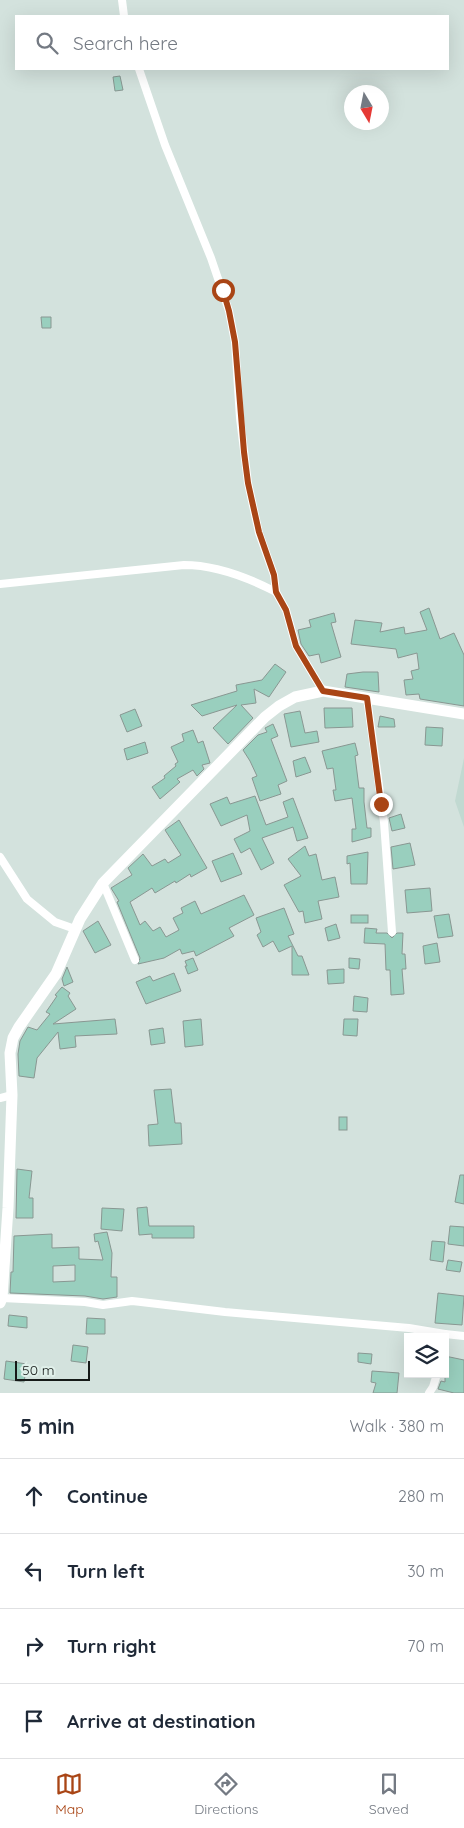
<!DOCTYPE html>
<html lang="en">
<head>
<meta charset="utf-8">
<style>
	:root { --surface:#fff; --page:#f2f2f3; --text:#1f2937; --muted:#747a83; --line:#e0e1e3; --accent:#a94515 }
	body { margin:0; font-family:Quicksand,sans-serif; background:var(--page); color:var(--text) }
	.controls { position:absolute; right:15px; bottom:15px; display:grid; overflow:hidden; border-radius:0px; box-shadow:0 5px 20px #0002 }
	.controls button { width:45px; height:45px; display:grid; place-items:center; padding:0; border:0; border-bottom:1px solid var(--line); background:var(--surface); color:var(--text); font:25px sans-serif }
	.compass { position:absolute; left:344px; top:85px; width:45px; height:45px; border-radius:50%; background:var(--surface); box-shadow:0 5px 20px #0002; rotate:170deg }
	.scale { position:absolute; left:15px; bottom:12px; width:75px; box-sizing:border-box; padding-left:5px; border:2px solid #151a18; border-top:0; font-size:14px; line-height:18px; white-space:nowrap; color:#151a18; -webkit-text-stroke:4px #e0f0ea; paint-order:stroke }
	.stop { position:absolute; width:15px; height:15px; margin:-11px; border:4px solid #a94515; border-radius:50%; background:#fff }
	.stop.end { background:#a94515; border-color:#fff; box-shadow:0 1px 5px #0008 }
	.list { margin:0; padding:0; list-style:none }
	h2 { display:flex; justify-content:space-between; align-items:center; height:65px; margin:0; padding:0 20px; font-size:21px }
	h2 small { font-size:16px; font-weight:400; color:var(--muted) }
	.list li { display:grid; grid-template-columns:32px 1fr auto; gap:15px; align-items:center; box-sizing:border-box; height:75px; padding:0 20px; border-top:1px solid var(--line) }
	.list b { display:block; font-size:19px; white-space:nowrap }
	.list em { font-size:16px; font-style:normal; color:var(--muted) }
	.icon { flex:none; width:28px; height:28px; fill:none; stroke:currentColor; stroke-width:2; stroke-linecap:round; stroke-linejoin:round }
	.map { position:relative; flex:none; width:464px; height:1393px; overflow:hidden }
	.search { position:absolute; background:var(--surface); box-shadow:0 5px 20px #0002; left:15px; right:15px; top:15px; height:55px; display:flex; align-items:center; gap:12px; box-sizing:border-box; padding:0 18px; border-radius:0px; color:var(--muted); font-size:19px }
	.sheet { height:365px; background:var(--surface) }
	nav { display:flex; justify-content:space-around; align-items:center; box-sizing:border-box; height:70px; border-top:1px solid var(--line); background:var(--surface); font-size:14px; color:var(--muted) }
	nav a { display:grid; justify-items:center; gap:2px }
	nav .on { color:var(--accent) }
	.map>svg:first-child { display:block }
</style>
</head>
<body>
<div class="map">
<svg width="464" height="1393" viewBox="0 0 464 1393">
	<rect width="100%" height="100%" fill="#d3e2dd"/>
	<path fill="#c1d9d1" d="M464 758V827L455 801Z"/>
	<g fill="#99cfbe" stroke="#899792" fill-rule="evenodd">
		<path d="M120 76 123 90 115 91 113 77Z"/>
		<path d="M41 317H51V328H42Z"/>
		<path d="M429 608 440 639 454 633 464 655V706L420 699 419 694 406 695 404 680 413 679 411 671 419 669 417 653 398 658 396 649 351 644 355 620 382 623 380 632 404 627 405 634 427 630 420 612Z"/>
		<path d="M334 613 336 622 331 623 341 657 321 663 319 654 309 656 301 644 298 630 311 627 309 620Z"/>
		<path d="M275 664 286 672 269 697 254 689 256 703 241 705 253 718 228 744 213 728 237 705 202 716 191 705 237 691 236 685 262 680Z"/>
		<path d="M363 672H378L379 692 345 687 347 674Z"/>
		<path d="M324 708H352L353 727 325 728Z"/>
		<path d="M135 709 142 726 127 732 120 715Z"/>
		<path d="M300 711 305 733 317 731 319 742 291 747 284 714Z"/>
		<path d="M380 716 394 719 395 727H378Z"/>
		<path d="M273 724 278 736 271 739 287 781 278 785 281 794 260 801 252 778 257 776 250 761 243 750 258 735 267 732 265 728Z"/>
		<path d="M426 727 443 728 442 746 425 745Z"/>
		<path d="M193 730 198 743 203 741 210 763 202 765 204 769 197 776 193 770 177 779 180 782 160 799 152 787 165 778 164 776 176 766 175 764 178 762 171 747 184 741 182 734Z"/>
		<path d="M145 742 148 753 127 760 124 749Z"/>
		<path d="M355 743 358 755 355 756 359 788H364V802L367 828H371V837L352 842V829H356L352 798 335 801 333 790H336L333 768 327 769 322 751Z"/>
		<path d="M305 757 311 772 296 777 293 761Z"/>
		<path d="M255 796 266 825 288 817 283 802 293 798 308 838 297 841 293 827 262 838 274 863 261 870 250 848 241 853 234 839 250 831 247 815 221 826 210 804 227 797 230 804Z"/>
		<path d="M401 814 405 828 392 831 389 818Z"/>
		<path d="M179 820 207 868 191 877 190 874 176 883 175 881 155 893 152 888 130 902 140 925 145 921 153 931 160 927 166 937 179 930 173 918 183 913 181 908 195 901 201 914 244 895 254 915 229 928 234 936 196 956 194 951 182 954 180 949 164 958 138 964 140 958 117 902 119 901 111 888 132 875 128 868 143 854 152 866 165 859 168 863 181 855 165 830Z"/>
		<path d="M410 843 415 865 393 869 391 847Z"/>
		<path d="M305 846 309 856 316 854 322 880 335 877 339 897 318 901 322 919 305 923 303 911 299 912 284 885 301 876 288 859Z"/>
		<path d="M368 852 367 884H351L350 863 347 864V856Z"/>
		<path d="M233 853 242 874 221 882 212 861Z"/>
		<path d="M430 888 432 911 407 913 405 890Z"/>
		<path d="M284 908 294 934 288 936 298 956H302L309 975H292V946L279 952 273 941 263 947 257 935 261 932 256 918Z"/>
		<path d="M449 914 453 936 438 938 434 916Z"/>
		<rect x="351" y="915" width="17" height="8"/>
		<path d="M98 921 111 945 95 953 83 931Z"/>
		<path d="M336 924 340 938 328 941 325 928Z"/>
		<path d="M365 928 377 929 376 933H387L392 938 397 933H403L402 954H405L406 969H402L404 994 391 995 390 970H386L385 944 364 943Z"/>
		<path d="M437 943 440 962 425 964 423 946Z"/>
		<path d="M193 958 198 970 188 974 185 966H187L185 961Z"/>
		<path d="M349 958 360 959 359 969 349 968Z"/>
		<path d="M67 967 73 982 64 986 62 979Z"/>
		<path d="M344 969V983L328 984 327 970Z"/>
		<path d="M174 973 181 991 146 1004 136 982 150 976 153 981Z"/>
		<path d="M62 987 70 993 68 996 76 1009 53 1024 115 1019 117 1034 75 1036 76 1047 60 1049 58 1032 37 1058 34 1078 19 1076 18 1054 20 1041 28 1027 37 1030 50 1014 46 1012 57 996 55 995Z"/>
		<path d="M354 996 368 998 367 1012 353 1011Z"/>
		<path d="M201 1019 203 1045 185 1047 183 1021Z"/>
		<path d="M344 1019H358L357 1036 343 1035Z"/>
		<path d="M163 1028 165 1043 151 1045 149 1030Z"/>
		<path d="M171 1089 175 1123H181L182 1144 149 1146 148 1125 158 1124 154 1090Z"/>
		<rect x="339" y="1117" width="8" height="13"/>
		<path d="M17 1169 32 1171 29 1198H33V1218H16Z"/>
		<path d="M460 1175H464V1204L455 1202Z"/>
		<path d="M147 1207 149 1226H194V1238H152V1234L139 1235 137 1208Z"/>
		<path d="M102 1208 124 1209 122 1231 101 1229Z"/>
		<path d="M450 1226 464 1227V1246L448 1244Z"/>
		<path d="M107 1232 112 1253 111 1277H117V1297L103 1299 85 1296 10 1293 11 1272H13L14 1236 52 1234V1248L79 1247V1259L103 1260 98 1241 95 1242 94 1234ZM75 1265V1281L53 1282V1266Z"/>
		<path d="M432 1241 445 1242 443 1262 430 1260Z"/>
		<path d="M448 1260 462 1262 460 1272 446 1270Z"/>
		<path d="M438 1293 464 1296 462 1325 435 1323Z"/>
		<path d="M9 1315 27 1317V1328L8 1326Z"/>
		<path d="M87 1318 105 1319V1334H86Z"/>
		<path d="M73 1345 88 1347 86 1363 71 1361Z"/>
		<path d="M358 1353 372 1354 371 1364 358 1362Z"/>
		<path d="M445 1356 464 1360V1393H454L438 1389 441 1381 445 1382Z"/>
		<path d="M6 1361 27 1364 24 1382 4 1379Z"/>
		<path d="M372 1371 399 1373 397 1393H373L376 1383 371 1382Z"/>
	</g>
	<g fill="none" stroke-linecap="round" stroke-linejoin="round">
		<g stroke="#fff" stroke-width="8">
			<path d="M122 0 124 16"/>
			<path d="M139 69 165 145 211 258 229 311 235 342 240 418 248 483 259 533 274 575 276 592"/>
			<path d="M0 584 184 565C216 565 247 577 276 592L286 610 296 646 323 691"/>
			<path d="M367 698 384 822 392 932"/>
			<path d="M0 857 27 899 55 922 75 929"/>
			<path d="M103 883 135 960"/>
			<path d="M0 1098 12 1095"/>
			<path d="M2 1298 85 1302 103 1305 132 1301 141 1302 225 1312 409 1328 445 1334"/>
			<path d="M444 1337 445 1334 464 1336"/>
			<path d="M429 1393 433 1387 437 1374"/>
		</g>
		<path stroke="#fff" stroke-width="11" d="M0 1303 2 1298 8 1208 12 1095 10 1053 13 1038 19 1027 56 974 80 919 103 883 265 717 279 706 295 697 323 691 464 714"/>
	</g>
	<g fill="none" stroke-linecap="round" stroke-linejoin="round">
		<path stroke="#a94515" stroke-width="6" d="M223 290 229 311 235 342 244 452 248 483 259 532 274 575 276 592 286 610 296 646 323 691 367 698 381 804"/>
	</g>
</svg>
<div class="controls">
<button><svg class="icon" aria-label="layers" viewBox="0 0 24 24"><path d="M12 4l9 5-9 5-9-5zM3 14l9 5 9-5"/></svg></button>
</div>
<svg class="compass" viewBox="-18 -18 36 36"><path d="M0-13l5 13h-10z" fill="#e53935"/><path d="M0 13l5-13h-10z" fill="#747a83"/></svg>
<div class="scale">50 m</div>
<div class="stop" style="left:223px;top:290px"></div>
<div class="stop end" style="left:381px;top:804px"></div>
<div class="search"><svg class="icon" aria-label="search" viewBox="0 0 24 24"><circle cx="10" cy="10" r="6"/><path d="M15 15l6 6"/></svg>Search here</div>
</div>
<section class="sheet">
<h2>5 min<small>Walk · 380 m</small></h2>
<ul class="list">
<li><svg class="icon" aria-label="ahead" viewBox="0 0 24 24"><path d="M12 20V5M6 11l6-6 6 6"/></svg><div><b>Continue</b></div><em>280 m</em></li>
<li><svg class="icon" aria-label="left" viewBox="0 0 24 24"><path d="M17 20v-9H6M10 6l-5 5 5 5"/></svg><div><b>Turn left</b></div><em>30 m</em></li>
<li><svg class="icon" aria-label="right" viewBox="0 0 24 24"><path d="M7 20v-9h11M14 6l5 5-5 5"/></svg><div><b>Turn right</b></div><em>70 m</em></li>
<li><svg class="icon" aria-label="arrive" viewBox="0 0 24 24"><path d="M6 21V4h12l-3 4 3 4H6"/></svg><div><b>Arrive at destination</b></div></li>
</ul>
</section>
<nav>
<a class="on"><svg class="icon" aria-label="map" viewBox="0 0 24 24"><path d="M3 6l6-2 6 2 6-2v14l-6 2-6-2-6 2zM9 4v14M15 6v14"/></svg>Map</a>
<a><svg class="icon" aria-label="directions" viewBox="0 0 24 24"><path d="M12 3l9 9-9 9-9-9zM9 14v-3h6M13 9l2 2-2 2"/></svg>Directions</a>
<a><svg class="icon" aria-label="saved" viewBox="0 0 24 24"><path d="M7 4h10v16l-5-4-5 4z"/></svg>Saved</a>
</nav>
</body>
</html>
